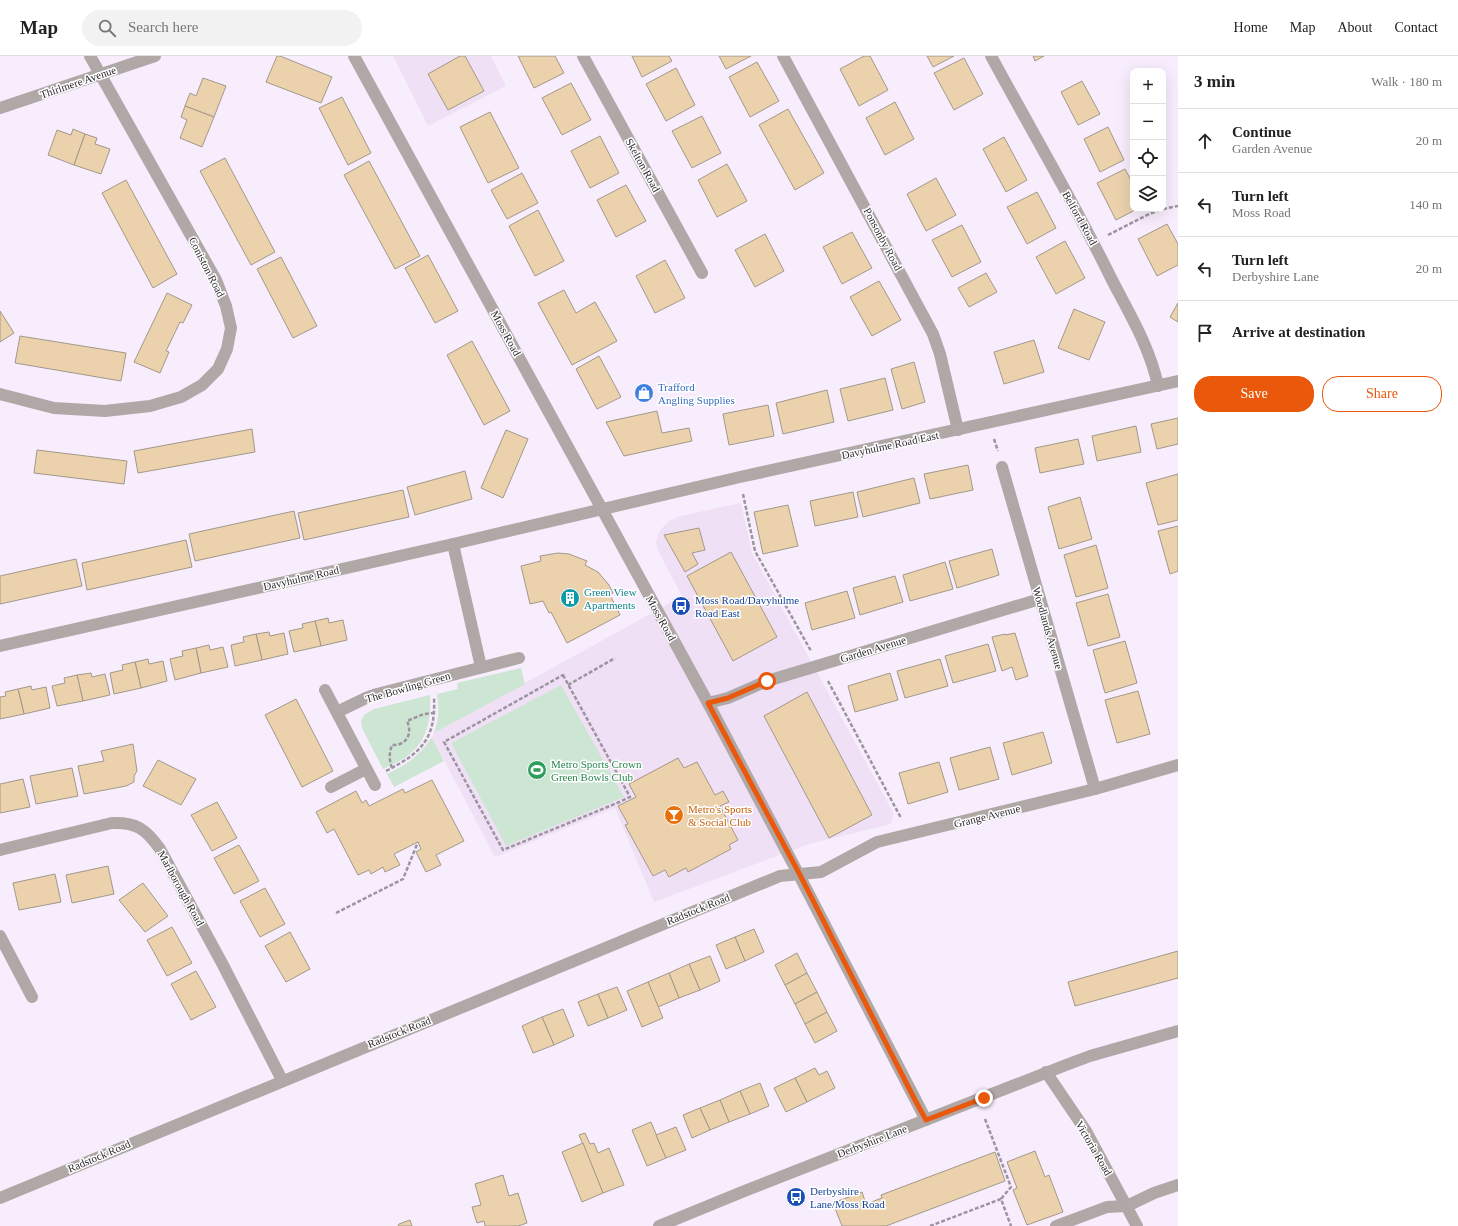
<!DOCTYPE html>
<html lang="en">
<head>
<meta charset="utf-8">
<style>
	:root { --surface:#fff; --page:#f2f2f2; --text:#222; --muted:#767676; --line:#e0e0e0; --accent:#ea580c }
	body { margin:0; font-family:Georgia,serif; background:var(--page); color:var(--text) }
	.controls { position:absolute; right:12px; top:12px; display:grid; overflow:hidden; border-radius:8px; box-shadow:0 4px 16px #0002 }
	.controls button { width:36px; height:36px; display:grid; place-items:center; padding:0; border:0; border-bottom:1px solid var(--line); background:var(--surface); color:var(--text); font:20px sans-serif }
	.stop { position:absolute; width:12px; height:12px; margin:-9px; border:3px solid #ea580c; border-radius:50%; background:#fff }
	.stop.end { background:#ea580c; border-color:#fff; box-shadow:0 1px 4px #0008 }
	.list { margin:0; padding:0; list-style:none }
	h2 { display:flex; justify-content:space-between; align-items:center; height:52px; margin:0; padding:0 16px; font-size:17px }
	h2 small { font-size:13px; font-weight:400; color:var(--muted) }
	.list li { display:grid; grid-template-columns:26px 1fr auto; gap:12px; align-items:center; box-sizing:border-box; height:64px; padding:0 16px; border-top:1px solid var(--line) }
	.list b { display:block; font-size:15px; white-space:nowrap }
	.list p { margin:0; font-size:13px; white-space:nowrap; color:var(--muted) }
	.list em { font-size:13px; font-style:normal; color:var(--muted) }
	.actions { display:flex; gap:8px; padding:12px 16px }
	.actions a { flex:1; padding:9px 0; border:1px solid var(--accent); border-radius:16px; text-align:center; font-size:14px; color:var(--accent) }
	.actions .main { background:var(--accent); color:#fff }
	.icon { flex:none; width:22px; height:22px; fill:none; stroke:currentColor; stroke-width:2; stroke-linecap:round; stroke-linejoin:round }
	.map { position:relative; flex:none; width:1178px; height:1170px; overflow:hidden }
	header { display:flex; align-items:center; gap:24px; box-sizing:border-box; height:56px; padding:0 20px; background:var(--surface); border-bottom:1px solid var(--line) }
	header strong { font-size:19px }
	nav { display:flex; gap:22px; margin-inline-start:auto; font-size:14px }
	.search { width:280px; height:36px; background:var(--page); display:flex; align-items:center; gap:10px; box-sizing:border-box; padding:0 14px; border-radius:22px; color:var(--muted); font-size:15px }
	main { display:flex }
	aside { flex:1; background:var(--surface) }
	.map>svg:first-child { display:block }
</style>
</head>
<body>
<header>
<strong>Map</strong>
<div class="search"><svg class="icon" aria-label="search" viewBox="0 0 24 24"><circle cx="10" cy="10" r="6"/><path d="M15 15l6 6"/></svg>Search here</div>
<nav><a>Home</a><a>Map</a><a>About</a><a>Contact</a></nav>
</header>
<main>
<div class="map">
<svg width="1178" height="1170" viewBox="0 0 1178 1170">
	<rect width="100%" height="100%" fill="#f8edfc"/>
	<g fill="#f0e0f5">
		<path d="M393 0H491L506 30 428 70Z"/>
		<path d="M741 447 752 497 892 754 893 760 892 766 887 769 809 788 654 846 615 752 495 801 432 681 434 677 632 568 682 540 658 495 656 487 658 478 663 471 669 465 680 460Z"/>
	</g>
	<g fill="#cde6d4">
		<path d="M521 612 525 628 434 677C439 663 439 652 437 638L458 633 457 627Z"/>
		<path d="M561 629 624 741 506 790 451 687Z"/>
		<path d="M430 639C432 679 420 698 383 713L362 672 361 665 364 659 374 653Z"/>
		<path d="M432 681 444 705 394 731 387 718C409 707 418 701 432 681Z"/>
	</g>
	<g fill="#ebd2ad" stroke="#a2988a">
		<path d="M277 0H280L332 21 321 47 266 26Z"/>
		<path d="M460 0H465L484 35 448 54 428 18Z"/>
		<path d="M518 0H555L564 17 534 32Z"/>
		<path d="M632 0H669L672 5 642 21Z"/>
		<path d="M719 0H751L726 13Z"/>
		<path d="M864 0H870L888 34 859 50 840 13Z"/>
		<path d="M927 0H954L933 11Z"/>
		<path d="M1033 0H1044L1035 5Z"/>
		<path d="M964 2 983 38 954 54 934 17Z"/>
		<path d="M757 6 779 45 750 61 729 21Z"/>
		<path d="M676 12 695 49 666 65 646 28Z"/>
		<path d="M203 22 226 30 214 61 185 50 190 37 196 40Z"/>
		<path d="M1082 25 1100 58 1078 69 1061 36Z"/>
		<path d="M571 27 591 64 562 79 542 42Z"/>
		<path d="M342 41 371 97 348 109 319 52Z"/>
		<path d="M895 46 914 83 885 99 866 62Z"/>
		<path d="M185 50 214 61 202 91 180 82 187 64 181 61Z"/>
		<path d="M788 53 824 117 795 134 759 69Z"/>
		<path d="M490 56 519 112 488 127 460 71Z"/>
		<path d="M702 60 721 97 692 112 672 75Z"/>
		<path d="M1108 71 1124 104 1100 116 1084 83Z"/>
		<path d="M73 73 85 78 74 109 48 99 57 74 71 79Z"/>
		<path d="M85 78 97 82 95 88 110 93 101 118 74 109Z"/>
		<path d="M600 80 619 117 590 132 571 95Z"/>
		<path d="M1004 81 1027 124 1006 136 983 93Z"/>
		<path d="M225 102 275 196 251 209 200 115Z"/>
		<path d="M369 105 420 200 395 213 344 119Z"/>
		<path d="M727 108 747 145 717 161 698 124Z"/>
		<path d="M1125 113 1133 128V153H1137L1116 164 1097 127Z"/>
		<path d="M522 117 538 147 507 163 491 134Z"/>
		<path d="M936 122 956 159 926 175 907 138Z"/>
		<path d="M126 124 177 218 153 232 102 137Z"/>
		<path d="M626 129 646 165 616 181 597 144Z"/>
		<path d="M1037 136 1056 172 1027 188 1007 151Z"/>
		<path d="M538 154 564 205 535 220 509 170Z"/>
		<path d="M1167 168 1178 188V209L1157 220 1138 183Z"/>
		<path d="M962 169 981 206 952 221 932 184Z"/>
		<path d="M852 176 872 212 842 228 823 191Z"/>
		<path d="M765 178 784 215 755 231 735 194Z"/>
		<path d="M1065 185 1085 222 1056 238 1036 201Z"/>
		<path d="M428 199 458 255 435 267 405 212Z"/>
		<path d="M281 201 317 270 293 282 257 213Z"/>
		<path d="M665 204 685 242 655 257 636 220Z"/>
		<path d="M986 217 997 236 969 251 958 232Z"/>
		<path d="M879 225 901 264 872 280 850 241Z"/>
		<path d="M564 234 576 257 595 246 617 285 572 309 538 247Z"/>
		<path d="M167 237 192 249 183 267 180 266 166 295 169 296 160 317 134 306Z"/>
		<path d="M1178 247V266L1170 261Z"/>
		<path d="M1074 253 1105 266 1089 304 1058 292Z"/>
		<path d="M0 255 14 277 0 286Z"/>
		<path d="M20 280 126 297 121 325 15 307Z"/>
		<path d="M1034 284 1044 316 1004 328 994 296Z"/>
		<path d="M472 285 510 355 484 369 447 299Z"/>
		<path d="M599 300 621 341 597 353 576 313Z"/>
		<path d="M914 306 925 346 902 353 891 313Z"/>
		<path d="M885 322 893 354 848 365 840 333Z"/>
		<path d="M827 334 834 366 783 378 776 347Z"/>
		<path d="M768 349 774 380 729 389 723 358Z"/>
		<path d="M657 355 662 377 689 372 692 385 624 400 606 366Z"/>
		<path d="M1178 362V388L1157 393 1151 368Z"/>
		<path d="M1136 370 1141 396 1097 405 1092 380Z"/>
		<path d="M252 373 255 396 138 417 134 395Z"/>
		<path d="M506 374 528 383 503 442 481 432Z"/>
		<path d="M1078 383 1084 408 1040 417 1035 392Z"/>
		<path d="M37 394 127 405 124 428 34 417Z"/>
		<path d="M968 409 973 434 930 443 924 418Z"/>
		<path d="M465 415 472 443 415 459 407 431Z"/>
		<path d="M1178 418V464L1158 469 1146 427Z"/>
		<path d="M914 422 920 447 863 461 857 436Z"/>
		<path d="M403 434 409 461 304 484 298 457Z"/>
		<path d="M853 436 858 461 815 470 810 445Z"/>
		<path d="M1080 441 1092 483 1059 493 1048 451Z"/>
		<path d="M788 449 798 490 763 498 754 456Z"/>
		<path d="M294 455 300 482 195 505 189 478Z"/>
		<path d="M1178 470V515L1170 518 1158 475Z"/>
		<path d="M699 472 705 494 692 497 698 508 685 516 664 479Z"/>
		<path d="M186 484 192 511 87 534 82 507Z"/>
		<path d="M1096 489 1108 532 1076 541 1064 499Z"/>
		<path d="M992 493 999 519 957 532 949 505Z"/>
		<path d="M731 496 777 581 733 605 687 520Z"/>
		<path d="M558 497 569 498 587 505 585 509 598 516 609 529 613 537 610 539 620 559 567 587 551 556 549 557 543 545 530 548 521 510 541 505 540 500Z"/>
		<path d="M76 503 82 530 0 548V520Z"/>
		<path d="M945 506 953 533 910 545 903 519Z"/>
		<path d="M895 520 903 546 860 559 853 532Z"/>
		<path d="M847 535 855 562 812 574 805 547Z"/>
		<path d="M1108 538 1120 581 1088 590 1076 547Z"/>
		<path d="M328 562 329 567 343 564 347 584 321 590 315 565Z"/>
		<path d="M315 565 321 590 294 596 289 575 303 572 302 568Z"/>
		<path d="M269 576 270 580 284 577 288 598 262 604 256 578Z"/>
		<path d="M1015 577 1028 620 1016 624 1012 611 1002 615 992 581 1005 578V579Z"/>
		<path d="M256 578 262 604 235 610 231 589 244 586 243 581Z"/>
		<path d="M1125 585 1137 627 1105 637 1093 594Z"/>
		<path d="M988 588 996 615 953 627 945 600Z"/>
		<path d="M209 589 210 594 223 591 228 611 201 617 196 592Z"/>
		<path d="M196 592 201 617 175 624 170 603 183 600 182 595Z"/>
		<path d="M148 603 149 608 163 605 167 625 141 632 135 606Z"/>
		<path d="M940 603 948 630 905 642 897 615Z"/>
		<path d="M135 606 141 632 114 638 110 617 123 614 122 609Z"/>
		<path d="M91 617 92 621 105 618 110 639 83 645 77 619Z"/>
		<path d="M890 617 898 644 855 656 848 630Z"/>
		<path d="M77 619 83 645 57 650 52 630 65 627 64 622Z"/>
		<path d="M31 630 32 634 46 631 50 652 24 658 18 633Z"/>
		<path d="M18 633 24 658 0 663V641L6 640 5 636Z"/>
		<path d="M1138 635 1150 678 1117 687 1105 644Z"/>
		<path d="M807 636 872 759 829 782 764 660Z"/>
		<path d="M296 643 333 715 302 731 265 659Z"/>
		<path d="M1043 676 1052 707 1012 719 1003 687Z"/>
		<path d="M133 688 137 715 134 720V726L126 730 84 738 78 710 104 705 101 695Z"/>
		<path d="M990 691 999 723 959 734 950 702Z"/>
		<path d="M678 702 684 712 697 706 715 739 723 735 729 746 720 750 738 784 729 789 731 793 688 816 686 812 669 821 665 814 653 820 625 769 628 768 618 750 636 741 629 728Z"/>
		<path d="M158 704 196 723 181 749 143 730Z"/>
		<path d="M939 706 948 736 908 748 899 717Z"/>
		<path d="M72 712 78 740 36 748 30 720Z"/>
		<path d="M23 723 30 751 0 757V728Z"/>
		<path d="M432 724 464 785 436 799 441 809 426 816 416 796 421 793 418 786 394 798 400 809 385 816 383 811 371 818 369 814 358 819 334 773 327 777 316 756 356 735 362 747 366 744 369 750 403 733 405 737Z"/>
		<path d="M217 746 237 782 212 795 191 759Z"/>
		<path d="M239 789 259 825 234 838 214 802Z"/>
		<path d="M108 810 114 838 72 847 66 819Z"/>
		<path d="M55 818 61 846 19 854 13 827Z"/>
		<path d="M143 827 168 860 145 876 119 844Z"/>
		<path d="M265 832 285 868 260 881 240 845Z"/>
		<path d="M172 871 192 907 167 920 147 884Z"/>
		<path d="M754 873 764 896 745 905 735 881Z"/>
		<path d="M290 876 310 913 286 926 265 890Z"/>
		<path d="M735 881 745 905 726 913 716 889Z"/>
		<path d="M1178 895V922L1075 950 1068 926Z"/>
		<path d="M797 897 807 917 785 929 775 909Z"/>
		<path d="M710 900 720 925 700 934 689 908Z"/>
		<path d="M689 908 700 934 679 942 669 917Z"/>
		<path d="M196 915 216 951 191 964 171 928Z"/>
		<path d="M669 917 679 942 658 951 648 926Z"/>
		<path d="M807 917 817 936 795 948 785 929Z"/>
		<path d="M648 926 663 962 642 971 627 935Z"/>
		<path d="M617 931 627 954 608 962 598 938Z"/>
		<path d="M817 936 827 956 805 968 795 948Z"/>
		<path d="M598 938 608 962 588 970 578 946Z"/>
		<path d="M563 953 574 980 554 989 542 961Z"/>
		<path d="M827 956 837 975 815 987 805 968Z"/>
		<path d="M542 961 554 989 533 997 522 970Z"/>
		<path d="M815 1012 819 1019 827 1015 835 1032 807 1046 795 1022Z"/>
		<path d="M795 1022 807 1046 786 1056 774 1032Z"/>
		<path d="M760 1027 769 1050 750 1058 740 1035Z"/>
		<path d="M740 1035 750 1058 729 1066 720 1044Z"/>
		<path d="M720 1044 729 1066 710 1074 700 1052Z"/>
		<path d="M700 1052 710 1074 692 1082 683 1059Z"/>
		<path d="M651 1066 666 1102 647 1110 632 1074Z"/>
		<path d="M676 1071 686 1094 666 1102 656 1079Z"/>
		<path d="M585 1077 590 1088 594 1087 598 1097 609 1092 624 1129 603 1137 579 1079Z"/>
		<path d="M583 1087 603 1137 582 1146 562 1096Z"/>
		<path d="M1035 1095 1045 1121 1049 1119 1063 1156 1027 1169 1013 1134 1017 1132 1007 1106Z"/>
		<path d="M995 1096 1005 1125 886 1170H842L833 1147 862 1136 866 1148 882 1142 881 1139Z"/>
		<path d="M503 1119 509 1140 518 1137 527 1167 518 1170H485L484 1165 477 1167 472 1151 481 1149 475 1128Z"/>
		<path d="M410 1164 412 1170H398L399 1168Z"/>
	</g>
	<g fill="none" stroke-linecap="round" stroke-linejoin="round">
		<g stroke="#9c949f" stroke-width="2.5" stroke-dasharray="4 2" stroke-linecap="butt">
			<path d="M1163 153 1178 150"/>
			<path d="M1108 179 1149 158 1163 153"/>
			<path d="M994 383 998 395"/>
			<path d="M743 438 755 495 811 595"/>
			<path d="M563 619 630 741 617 747 503 794 444 686Z"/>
			<path d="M828 625 901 762"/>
			<path d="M568 629 615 602"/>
			<path d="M392 712C389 704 389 697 392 689 406 690 413 678 407 665L424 658 434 657"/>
			<path d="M386 715C421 697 436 683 434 642"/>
			<path d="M336 857 403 823 418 786"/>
			<path d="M985 1063 1011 1131 1001 1143"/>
			<path d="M930 1170 1001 1143 1011 1170"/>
		</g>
		<g stroke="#b0a7a7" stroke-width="12">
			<path d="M354 0 708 647 799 819 926 1064"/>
			<path d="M583 0 702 217"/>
			<path d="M783 0 933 278 940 298 958 374"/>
			<path d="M991 0C1031 74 1074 146 1111 222 1129 257 1150 291 1158 330"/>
			<path d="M0 52 155 0"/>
			<path d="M0 338 54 352 105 355 150 350 181 341 202 329 218 313 227 293 231 272 226 250 216 224 90 0"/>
			<path d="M1002 411 1095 733"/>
			<path d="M453 488 481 611"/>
			<path d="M0 590 453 488 740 421 1178 325"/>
			<path d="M325 634 375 729"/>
			<path d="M708 647 728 642 767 625 1040 543"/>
			<path d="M337 656 366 642 377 638 519 602"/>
			<path d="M331 731 366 713"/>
			<path d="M0 794 112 767C136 766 146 773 160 793L223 909 282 1024"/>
			<path d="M0 880 32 941"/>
			<path d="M1046 1016 1086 1075 1137 1170"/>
			<path d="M0 1142 780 820 821 816 877 786 1095 733 1178 709"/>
			<path d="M659 1170 742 1136 1066 1009 1090 1000 1178 975"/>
			<path d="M1056 1170 1107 1151 1127 1150 1154 1137 1178 1129"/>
		</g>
	</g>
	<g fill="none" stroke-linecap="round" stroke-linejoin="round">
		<path stroke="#ea580c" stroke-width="5" d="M767 625 728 642 708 647 800 819 915 1044 926 1064 984 1042"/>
	</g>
	<defs>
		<g id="shop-disc" transform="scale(1)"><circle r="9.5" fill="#3f7fe0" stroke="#fff"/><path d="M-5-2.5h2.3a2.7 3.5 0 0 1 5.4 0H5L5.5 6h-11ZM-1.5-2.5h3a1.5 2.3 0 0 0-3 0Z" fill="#fff"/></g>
		<g id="building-disc" transform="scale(1)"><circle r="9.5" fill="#0f9aa8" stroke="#fff"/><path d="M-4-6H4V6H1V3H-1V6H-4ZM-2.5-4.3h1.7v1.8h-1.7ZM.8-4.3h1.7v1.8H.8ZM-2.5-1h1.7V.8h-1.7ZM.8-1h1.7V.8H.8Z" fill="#fff"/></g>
		<g id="bus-disc" transform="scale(1)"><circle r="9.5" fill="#1a4fb4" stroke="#fff"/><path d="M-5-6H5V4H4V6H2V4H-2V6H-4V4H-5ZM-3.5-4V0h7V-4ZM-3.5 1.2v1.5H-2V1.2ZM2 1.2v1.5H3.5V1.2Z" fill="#fff"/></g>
		<g id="stadium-disc" transform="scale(1)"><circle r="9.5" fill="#2e9e5b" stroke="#fff"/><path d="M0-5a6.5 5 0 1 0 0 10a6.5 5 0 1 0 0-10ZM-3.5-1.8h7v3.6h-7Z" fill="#fff"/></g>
		<g id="bar-disc" transform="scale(1)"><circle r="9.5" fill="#e8710a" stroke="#fff"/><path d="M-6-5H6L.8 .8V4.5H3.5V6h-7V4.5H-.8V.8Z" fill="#fff"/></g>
	</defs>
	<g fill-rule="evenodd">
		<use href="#shop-disc" x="644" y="337"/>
		<use href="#building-disc" x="570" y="542"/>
		<use href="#bus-disc" x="681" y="550"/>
		<use href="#stadium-disc" x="537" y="714"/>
		<use href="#bar-disc" x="674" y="759"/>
		<use href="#bus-disc" x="796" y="1141"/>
	</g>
	<g text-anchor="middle" stroke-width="3" stroke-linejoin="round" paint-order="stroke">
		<g font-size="11" fill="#2e2a30" stroke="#fff">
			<text transform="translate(78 26) rotate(-19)" y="4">Thirlmere Avenue</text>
			<text transform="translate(643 109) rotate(61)" y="4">Skelton Road</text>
			<text transform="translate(1080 162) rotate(61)" y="4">Belford Road</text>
			<text transform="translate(883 183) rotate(62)" y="4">Ponsonby Road</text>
			<text transform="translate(207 211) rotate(63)" y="4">Coniston Road</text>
			<text transform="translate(506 277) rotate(61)" y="4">Moss Road</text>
			<text transform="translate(890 389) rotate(-12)" y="4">Davyhulme Road East</text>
			<text transform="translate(301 522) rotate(-13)" y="4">Davyhulme Road</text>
			<text transform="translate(661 562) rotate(61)" y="4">Moss Road</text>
			<text transform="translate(1048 572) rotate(74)" y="4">Woodlands Avenue</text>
			<text transform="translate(873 593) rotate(-17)" y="4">Garden Avenue</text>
			<text transform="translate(408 631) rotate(-16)" y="4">The Bowling Green</text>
			<text transform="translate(987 760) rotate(-14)" y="4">Grange Avenue</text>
			<text transform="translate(181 832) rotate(61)" y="4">Marlborough Road</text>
			<text transform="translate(698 853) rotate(-22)" y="4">Radstock Road</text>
			<text transform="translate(399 976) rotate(-22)" y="4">Radstock Road</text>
			<text transform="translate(872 1085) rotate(-21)" y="4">Derbyshire Lane</text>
			<text transform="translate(1094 1092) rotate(60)" y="4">Victoria Road</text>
			<text transform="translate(99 1100) rotate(-23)" y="4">Radstock Road</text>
		</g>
		<g font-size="11" fill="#366cbe" stroke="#fff" text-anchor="start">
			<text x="658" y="335">Trafford<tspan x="658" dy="13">Angling Supplies</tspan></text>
		</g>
		<g font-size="11" fill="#0d838f" stroke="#fff" text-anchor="start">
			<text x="584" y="540">Green View<tspan x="584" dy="13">Apartments</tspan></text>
		</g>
		<g font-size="11" fill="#164399" stroke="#fff" text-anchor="start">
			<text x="695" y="548">Moss Road/Davyhulme<tspan x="695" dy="13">Road East</tspan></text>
			<text x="810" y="1139">Derbyshire<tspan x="810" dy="13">Lane/Moss Road</tspan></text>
		</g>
		<g font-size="11" fill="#27864d" stroke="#fff" text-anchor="start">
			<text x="551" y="712">Metro Sports Crown<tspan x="551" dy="13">Green Bowls Club</tspan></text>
		</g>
		<g font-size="11" fill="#c56008" stroke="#fff" text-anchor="start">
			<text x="688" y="757">Metro's Sports<tspan x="688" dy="13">&amp; Social Club</tspan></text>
		</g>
	</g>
</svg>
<div class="controls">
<button>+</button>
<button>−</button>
<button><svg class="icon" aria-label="locate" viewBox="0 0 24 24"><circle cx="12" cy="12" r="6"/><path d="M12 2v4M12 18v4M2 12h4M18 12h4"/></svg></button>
<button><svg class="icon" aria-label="layers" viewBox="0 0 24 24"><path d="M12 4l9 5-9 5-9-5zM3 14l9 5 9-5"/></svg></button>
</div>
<div class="stop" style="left:767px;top:625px"></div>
<div class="stop end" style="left:984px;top:1042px"></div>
</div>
<aside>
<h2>3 min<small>Walk · 180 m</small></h2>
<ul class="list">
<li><svg class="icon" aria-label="ahead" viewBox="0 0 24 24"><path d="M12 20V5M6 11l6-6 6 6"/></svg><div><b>Continue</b><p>Garden Avenue</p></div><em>20 m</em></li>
<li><svg class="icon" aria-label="left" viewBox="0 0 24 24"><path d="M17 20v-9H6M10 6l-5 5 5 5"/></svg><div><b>Turn left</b><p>Moss Road</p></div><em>140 m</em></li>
<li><svg class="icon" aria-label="left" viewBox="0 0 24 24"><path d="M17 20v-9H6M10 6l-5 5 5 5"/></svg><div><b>Turn left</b><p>Derbyshire Lane</p></div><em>20 m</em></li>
<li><svg class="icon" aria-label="arrive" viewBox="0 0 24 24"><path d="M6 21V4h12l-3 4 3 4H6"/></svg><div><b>Arrive at destination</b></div></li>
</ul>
<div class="actions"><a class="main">Save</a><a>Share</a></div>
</aside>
</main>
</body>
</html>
